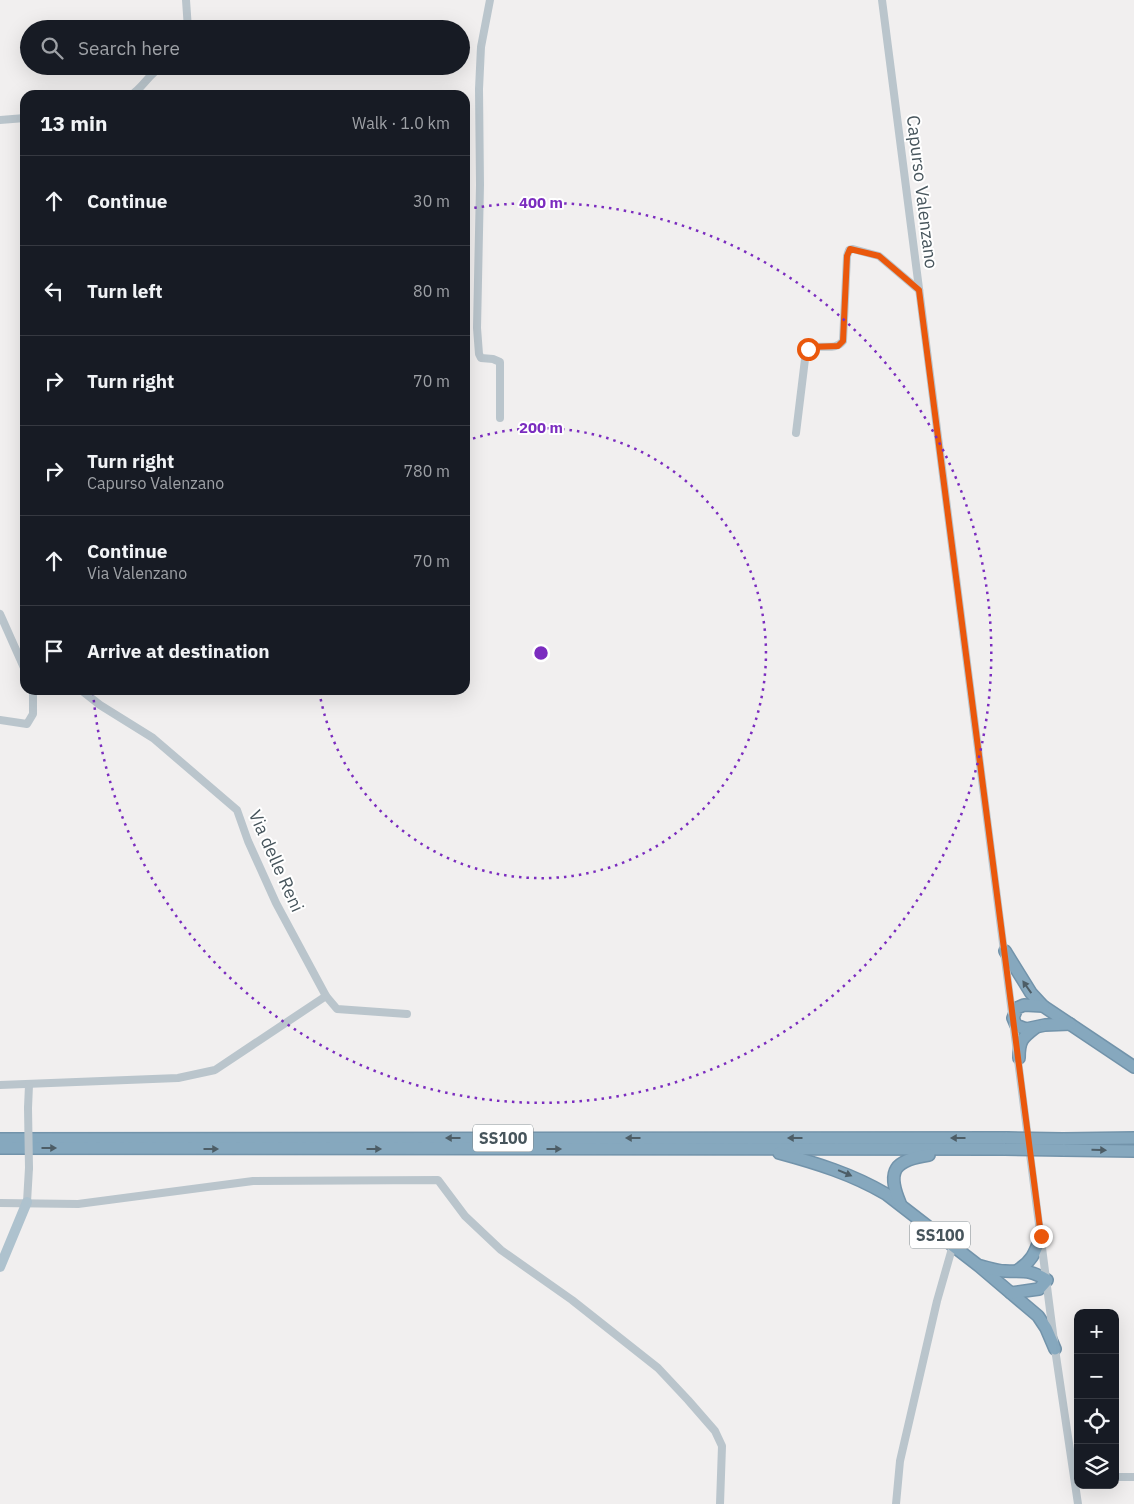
<!DOCTYPE html>
<html lang="en">
<head>
<meta charset="utf-8">
<style>
	:root { --surface:#171b24; --page:#242831; --text:#f1f3f6; --muted:#9ea1a6; --line:#363941 }
	body { margin:0; font-family:"IBM Plex Sans",sans-serif; background:var(--page); color:var(--text) }
	.controls { position:absolute; right:15px; bottom:15px; display:grid; overflow:hidden; border-radius:10px; box-shadow:0 5px 20px #0002 }
	.controls button { width:45px; height:45px; display:grid; place-items:center; padding:0; border:0; border-bottom:1px solid var(--line); background:var(--surface); color:var(--text); font:25px sans-serif }
	.stop { position:absolute; width:15px; height:15px; margin:-11px; border:4px solid #ea580c; border-radius:50%; background:#fff }
	.stop.end { background:#ea580c; border-color:#fff; box-shadow:0 1px 5px #0008 }
	.list { margin:0; padding:0; list-style:none }
	h2 { display:flex; justify-content:space-between; align-items:center; height:65px; margin:0; padding:0 20px; font-size:21px }
	h2 small { font-size:16px; font-weight:400; color:var(--muted) }
	.list li { display:grid; grid-template-columns:32px 1fr auto; gap:15px; align-items:center; box-sizing:border-box; height:90px; padding:0 20px; border-top:1px solid var(--line) }
	.list b { display:block; font-size:19px; white-space:nowrap }
	.list p { margin:0; font-size:16px; white-space:nowrap; color:var(--muted) }
	.list em { font-size:16px; font-style:normal; color:var(--muted) }
	.icon { flex:none; width:28px; height:28px; fill:none; stroke:currentColor; stroke-width:2; stroke-linecap:round; stroke-linejoin:round }
	.map { position:relative; flex:none; width:1134px; height:1504px; overflow:hidden }
	.search { position:absolute; background:var(--surface); box-shadow:0 5px 20px #0002; left:20px; top:20px; width:450px; height:55px; display:flex; align-items:center; gap:12px; box-sizing:border-box; padding:0 18px; border-radius:28px; color:var(--muted); font-size:19px }
	.panel { position:absolute; background:var(--surface); box-shadow:0 5px 20px #0002; left:20px; top:90px; width:450px; height:605px; border-radius:15px }
	.map>svg:first-child { display:block }
</style>
</head>
<body>
<div class="map">
<svg width="1134" height="1504" viewBox="0 0 1134 1504">
	<rect width="100%" height="100%" fill="#f1efef"/>
	<g fill="none" stroke-linecap="round" stroke-linejoin="round">
		<g stroke="#7293aa" stroke-width="14">
			<g id="highway">
				<path d="M1005 951 1031 993 1043 1006 1134 1067"/>
				<path d="M1043 1006 1024 1005 1017 1008 1013 1018 1016 1025 1026 1029 1045 1025 1070 1024"/>
				<path d="M1019 1058C1019 1041 1022 1038 1035 1028"/>
				<path d="M0 1139 1007 1138"/>
				<path d="M1063 1139 1134 1138"/>
				<path d="M0 1148 1005 1149"/>
				<path d="M1063 1150 1134 1151"/>
				<path d="M779 1153C816 1163 852 1174 886 1194L979 1266 1038 1316 1046 1328 1055 1349"/>
				<path d="M900 1203C886 1170 895 1160 929 1155"/>
				<path d="M981 1266C989 1268 997 1271 1005 1271 1024 1272 1029 1269 1047 1280L1039 1289 1011 1293"/>
				<path d="M1018 1270C1033 1260 1035 1252 1041 1236"/>
			</g>
		</g>
		<g stroke="#bac5cc" stroke-width="8">
			<path d="M186 0 188 29"/>
			<path d="M490 0 481 47 479 89 480 185 477 328 479 354 481 358 493 359 500 362V418"/>
			<path d="M882 0 1055 1349 1078 1504"/>
			<path d="M131 95C144 87 148 74 163 66"/>
			<path d="M0 120 25 118"/>
			<path d="M796 433 806 351C816 341 834 353 843 341L847 256 849 250 853 249 879 256 919 290"/>
			<path d="M0 614 25 670"/>
			<path d="M81 690 100 705 153 738 237 810 248 841 276 903 326 996 337 1009 407 1014"/>
			<path d="M0 720 27 724 33 714V690"/>
			<path d="M0 1085 178 1078 215 1070 326 996"/>
			<path d="M28 1108 29 1085"/>
			<path d="M27 1202 29 1168"/>
			<path d="M0 1203 78 1204 253 1181 438 1180 465 1216 501 1250 572 1300 658 1368 688 1400 715 1431 722 1446 720 1504"/>
			<path d="M1115 1477H1134"/>
			<path d="M896 1504 900 1461 937 1301 953 1245"/>
		</g>
		<path stroke="#aec2ce" stroke-width="10" d="M0 1267 27 1202"/>
		<use href="#highway" stroke="#86a8be" stroke-width="11"/>
		<g stroke="#7293aa" stroke-width="14" stroke-linecap="butt">
			<g id="highway-bridge">
				<path d="M1007 1138 1063 1139"/>
				<path d="M1005 1149 1063 1150"/>
			</g>
		</g>
		<path stroke="#bac5cc" stroke-width="8" d="M28 1108 29 1168"/>
		<use href="#highway-bridge" stroke="#86a8be" stroke-width="11"/>
	</g>
	<defs><path id="oneway-solid" d="M-6-.8H1V-3.2L6.5 0L1 3.2V.8H-6Z" transform="scale(1.25)"/></defs>
	<g fill="#4d5d66">
		<use href="#oneway-solid" transform="translate(1027 987) rotate(-125)"/>
		<use href="#oneway-solid" transform="translate(453 1138) rotate(180)"/>
		<use href="#oneway-solid" transform="translate(633 1138) rotate(180)"/>
		<use href="#oneway-solid" transform="translate(795 1138) rotate(180)"/>
		<use href="#oneway-solid" transform="translate(958 1138) rotate(180)"/>
		<use href="#oneway-solid" transform="translate(49 1148)"/>
		<use href="#oneway-solid" transform="translate(211 1149)"/>
		<use href="#oneway-solid" transform="translate(374 1149)"/>
		<use href="#oneway-solid" transform="translate(554 1149)"/>
		<use href="#oneway-solid" transform="translate(1099 1150) rotate(1)"/>
		<use href="#oneway-solid" transform="translate(845 1173) rotate(23)"/>
	</g>
	<g fill="none" stroke-linecap="round" stroke-linejoin="round">
		<path stroke="#ea580c" stroke-width="6" d="M808 349 811 347 838 346 843 341 847 256 850 249 879 256 919 290 1041 1236"/>
	</g>
	<g fill="none" stroke="#7b2cbf" stroke-width="2.5" stroke-dasharray="2.5 5">
		<path d="M466 441A225 225 0 1 1 319 690"/>
		<path d="M467 209A450 450 0 1 1 93 692"/>
	</g>
	<g text-anchor="middle" stroke-width="4" stroke-linejoin="round" paint-order="stroke">
		<g fill="#fff" stroke="#7e888d" stroke-width="1">
			<rect x="473" y="1124.5" width="60" height="27" rx="4"/>
			<rect x="910" y="1221.5" width="60" height="27" rx="4"/>
		</g>
		<g font-size="16" font-weight="bold" fill="#47555c">
			<text x="503" y="1144">SS100</text>
			<text x="940" y="1241">SS100</text>
		</g>
		<g font-size="18" fill="#47555c" stroke="#fff">
			<text transform="translate(922 192) rotate(83)" y="6">Capurso Valenzano</text>
			<text transform="translate(276 861) rotate(66)" y="6">Via delle Reni</text>
		</g>
	</g>
	<circle cx="541" cy="653" r="8" fill="#7b2cbf" stroke="#fff" stroke-width="2.5"/>
	<g font-size="15" text-anchor="middle" font-weight="bold" fill="#7b2cbf" stroke="#fff" stroke-width="4" stroke-linejoin="round" paint-order="stroke">
		<text x="541" y="208">400 m</text>
		<text x="541" y="433">200 m</text>
	</g>
</svg>
<div class="controls">
<button>+</button>
<button>−</button>
<button><svg class="icon" aria-label="locate" viewBox="0 0 24 24"><circle cx="12" cy="12" r="6"/><path d="M12 2v4M12 18v4M2 12h4M18 12h4"/></svg></button>
<button><svg class="icon" aria-label="layers" viewBox="0 0 24 24"><path d="M12 4l9 5-9 5-9-5zM3 14l9 5 9-5"/></svg></button>
</div>
<div class="stop" style="left:808px;top:349px"></div>
<div class="stop end" style="left:1041px;top:1236px"></div>
<div class="search"><svg class="icon" aria-label="search" viewBox="0 0 24 24"><circle cx="10" cy="10" r="6"/><path d="M15 15l6 6"/></svg>Search here</div>
<section class="panel">
<h2>13 min<small>Walk · 1.0 km</small></h2>
<ul class="list">
<li><svg class="icon" aria-label="ahead" viewBox="0 0 24 24"><path d="M12 20V5M6 11l6-6 6 6"/></svg><div><b>Continue</b></div><em>30 m</em></li>
<li><svg class="icon" aria-label="left" viewBox="0 0 24 24"><path d="M17 20v-9H6M10 6l-5 5 5 5"/></svg><div><b>Turn left</b></div><em>80 m</em></li>
<li><svg class="icon" aria-label="right" viewBox="0 0 24 24"><path d="M7 20v-9h11M14 6l5 5-5 5"/></svg><div><b>Turn right</b></div><em>70 m</em></li>
<li><svg class="icon" aria-label="right" viewBox="0 0 24 24"><path d="M7 20v-9h11M14 6l5 5-5 5"/></svg><div><b>Turn right</b><p>Capurso Valenzano</p></div><em>780 m</em></li>
<li><svg class="icon" aria-label="ahead" viewBox="0 0 24 24"><path d="M12 20V5M6 11l6-6 6 6"/></svg><div><b>Continue</b><p>Via Valenzano</p></div><em>70 m</em></li>
<li><svg class="icon" aria-label="arrive" viewBox="0 0 24 24"><path d="M6 21V4h12l-3 4 3 4H6"/></svg><div><b>Arrive at destination</b></div></li>
</ul>
</section>
</div>
</body>
</html>
